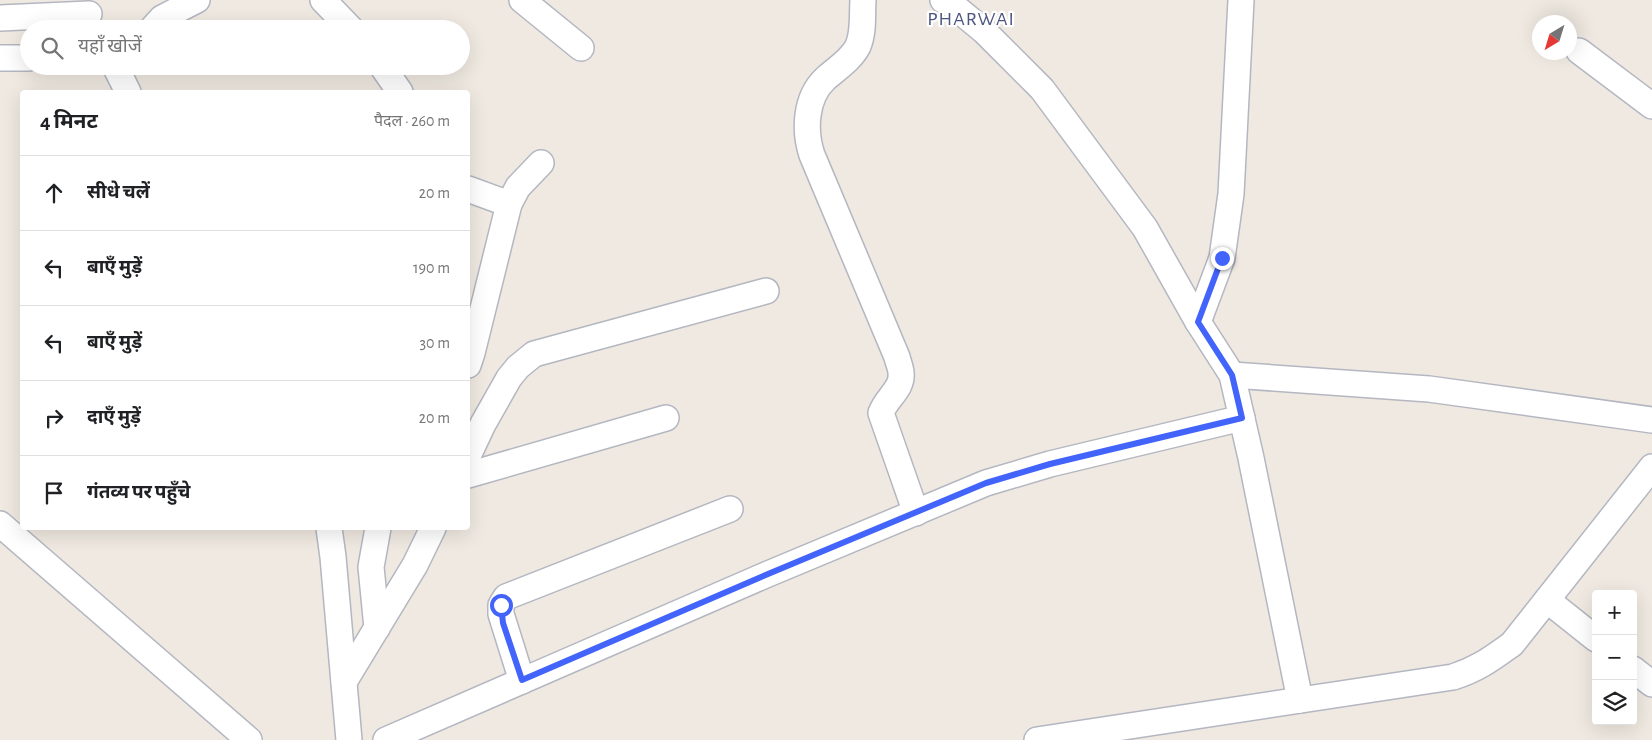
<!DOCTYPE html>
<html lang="hi">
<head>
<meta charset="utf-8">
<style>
	:root { --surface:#fff; --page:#f2f2f2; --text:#202124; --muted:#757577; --line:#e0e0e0 }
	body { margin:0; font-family:"Alegreya Sans","Noto Sans Devanagari",sans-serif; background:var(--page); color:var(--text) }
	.controls { position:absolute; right:15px; bottom:15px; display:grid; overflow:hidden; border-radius:5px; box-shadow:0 5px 20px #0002 }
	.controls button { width:45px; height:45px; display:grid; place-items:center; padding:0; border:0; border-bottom:1px solid var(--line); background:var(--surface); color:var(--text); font:25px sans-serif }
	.compass { position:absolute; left:1532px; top:15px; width:45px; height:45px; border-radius:50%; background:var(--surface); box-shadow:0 5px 20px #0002; rotate:218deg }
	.stop { position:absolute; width:15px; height:15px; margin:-11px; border:4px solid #4264fb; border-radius:50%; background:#fff }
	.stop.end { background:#4264fb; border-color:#fff; box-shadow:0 1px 5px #0008 }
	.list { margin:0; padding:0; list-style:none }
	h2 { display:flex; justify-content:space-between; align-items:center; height:65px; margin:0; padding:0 20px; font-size:21px }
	h2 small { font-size:16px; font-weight:400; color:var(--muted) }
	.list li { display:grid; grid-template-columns:32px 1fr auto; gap:15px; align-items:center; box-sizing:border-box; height:75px; padding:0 20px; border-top:1px solid var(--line) }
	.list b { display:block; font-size:19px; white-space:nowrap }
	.list em { font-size:16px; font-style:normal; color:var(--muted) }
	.icon { flex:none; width:28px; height:28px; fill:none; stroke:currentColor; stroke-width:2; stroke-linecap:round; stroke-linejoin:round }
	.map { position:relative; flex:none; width:1652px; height:740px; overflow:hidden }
	.search { position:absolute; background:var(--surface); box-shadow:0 5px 20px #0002; left:20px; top:20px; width:450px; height:55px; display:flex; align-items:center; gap:12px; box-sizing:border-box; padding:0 18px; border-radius:28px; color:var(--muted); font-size:19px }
	.panel { position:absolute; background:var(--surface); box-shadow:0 5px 20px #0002; left:20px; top:90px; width:450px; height:440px; border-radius:5px }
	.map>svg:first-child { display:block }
</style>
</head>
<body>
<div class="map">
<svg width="1652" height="740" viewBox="0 0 1652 740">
	<rect width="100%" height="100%" fill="#efe9e1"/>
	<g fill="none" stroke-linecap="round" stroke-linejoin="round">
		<g stroke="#b4b7c1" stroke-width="28">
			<g id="street">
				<path d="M323 0 351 29"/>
				<path d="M522 0 581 48"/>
				<path d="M863 0C862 15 864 32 858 46 851 60 836 69 825 79 805 98 804 131 812 155L897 357C898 362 901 368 901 373 903 389 886 398 881 413L916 513"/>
				<path d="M943 0 955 7 984 31 1042 89 1145 228 1198 322 1232 375 1251 458 1300 700"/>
				<path d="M0 18 89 14"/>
				<path d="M152 29 162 18 197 0"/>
				<path d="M1579 51 1652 106"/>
				<path d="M0 58H29"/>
				<path d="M115 66 128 92"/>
				<path d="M382 66 400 92"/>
				<path d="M468 189 509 204"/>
				<path d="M1198 322 1222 258 1231 194 1241 0"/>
				<path d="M468 365 472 353 509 204 518 187 541 163"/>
				<path d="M1232 375 1429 389 1652 420"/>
				<path d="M468 456 483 424 509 378 518 367 534 354 766 291"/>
				<path d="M468 475 666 418"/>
				<path d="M0 524 249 740"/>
				<path d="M329 528 333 557 349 740"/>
				<path d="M1547 600 1596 639"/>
				<path d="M377 628 371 567 378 528"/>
				<path d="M1633 669 1652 684"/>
				<path d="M522 681 501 614V605L506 597 730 509"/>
				<path d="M344 682 415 565 433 528"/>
				<path d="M386 740 768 574 986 483 1050 464 1242 418"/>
				<path d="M1037 740 1453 677C1478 669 1491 659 1512 644L1652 467"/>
			</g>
		</g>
		<use href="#street" stroke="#fff" stroke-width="25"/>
	</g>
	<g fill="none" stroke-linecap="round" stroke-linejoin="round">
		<path stroke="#4264fb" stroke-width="6" d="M501 605 503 623 522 680 768 574 986 483 1050 464 1242 418 1232 375 1198 322 1222 258"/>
	</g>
	<g text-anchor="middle" stroke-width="4.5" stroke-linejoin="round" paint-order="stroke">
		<g font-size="20" letter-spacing="1" fill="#4d5680" stroke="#fff">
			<text x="971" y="25">PHARWAI</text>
		</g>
	</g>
</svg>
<div class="controls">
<button>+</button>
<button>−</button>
<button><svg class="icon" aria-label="layers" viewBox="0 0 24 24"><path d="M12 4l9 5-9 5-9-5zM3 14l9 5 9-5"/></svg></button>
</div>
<svg class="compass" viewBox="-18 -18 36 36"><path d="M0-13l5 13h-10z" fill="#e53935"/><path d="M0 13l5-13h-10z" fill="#757577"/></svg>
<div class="stop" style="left:501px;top:605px"></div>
<div class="stop end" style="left:1222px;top:258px"></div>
<div class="search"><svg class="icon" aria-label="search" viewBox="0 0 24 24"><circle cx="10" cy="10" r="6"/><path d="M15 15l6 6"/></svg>यहाँ खोजें</div>
<section class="panel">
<h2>4 मिनट<small>पैदल · 260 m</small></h2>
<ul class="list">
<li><svg class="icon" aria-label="ahead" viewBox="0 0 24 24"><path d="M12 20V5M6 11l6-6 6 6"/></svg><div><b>सीधे चलें</b></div><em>20 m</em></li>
<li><svg class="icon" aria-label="left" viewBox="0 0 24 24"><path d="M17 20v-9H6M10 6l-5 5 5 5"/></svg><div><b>बाएँ मुड़ें</b></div><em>190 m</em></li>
<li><svg class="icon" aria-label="left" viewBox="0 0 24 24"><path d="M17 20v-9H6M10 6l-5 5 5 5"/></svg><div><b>बाएँ मुड़ें</b></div><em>30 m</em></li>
<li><svg class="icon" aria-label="right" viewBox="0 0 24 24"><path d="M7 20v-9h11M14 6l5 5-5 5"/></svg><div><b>दाएँ मुड़ें</b></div><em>20 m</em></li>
<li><svg class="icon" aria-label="arrive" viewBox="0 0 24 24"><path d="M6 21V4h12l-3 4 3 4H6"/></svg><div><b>गंतव्य पर पहुँचे</b></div></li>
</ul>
</section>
</div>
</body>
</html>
